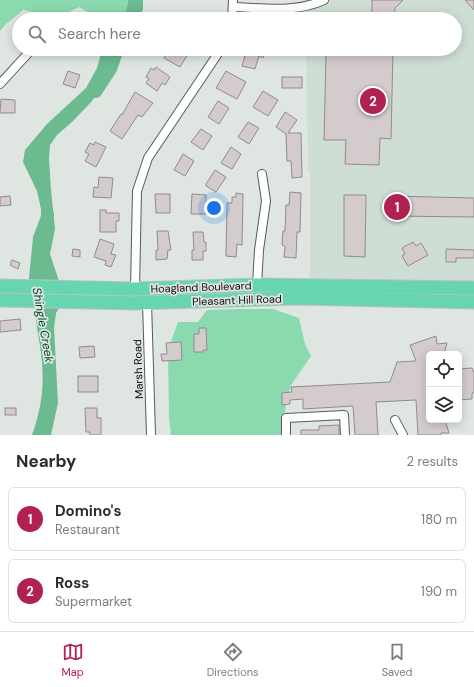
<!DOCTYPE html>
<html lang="en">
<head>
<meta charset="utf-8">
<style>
	:root { --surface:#fff; --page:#f2f2f3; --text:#2b2b33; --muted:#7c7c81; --line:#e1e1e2; --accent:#b22250 }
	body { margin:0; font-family:"DM Sans",sans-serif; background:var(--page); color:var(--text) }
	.controls { position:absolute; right:12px; bottom:12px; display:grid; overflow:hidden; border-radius:6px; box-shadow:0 2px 10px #0003 }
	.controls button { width:36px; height:36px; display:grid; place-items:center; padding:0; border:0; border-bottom:1px solid var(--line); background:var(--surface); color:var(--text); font:20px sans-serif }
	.you { position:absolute; left:214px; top:208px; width:14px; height:14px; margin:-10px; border:3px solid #fff; border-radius:50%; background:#1a73e8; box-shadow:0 0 0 6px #1a73e833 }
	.badge { display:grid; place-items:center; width:26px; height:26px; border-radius:50%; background:var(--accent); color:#fff; font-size:13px; font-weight:700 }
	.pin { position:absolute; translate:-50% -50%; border:2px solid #fff; box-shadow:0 1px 4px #0006 }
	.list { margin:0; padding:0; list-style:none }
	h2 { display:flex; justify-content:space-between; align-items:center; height:52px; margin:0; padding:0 16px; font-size:17px }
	h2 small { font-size:13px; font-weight:400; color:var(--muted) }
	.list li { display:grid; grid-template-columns:26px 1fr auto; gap:12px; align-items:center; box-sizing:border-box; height:64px; margin:0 8px 8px; padding:0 8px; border:1px solid var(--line); border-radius:6px }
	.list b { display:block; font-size:15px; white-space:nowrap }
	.list p { margin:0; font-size:13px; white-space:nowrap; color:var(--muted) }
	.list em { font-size:13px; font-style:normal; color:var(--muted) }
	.icon { flex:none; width:22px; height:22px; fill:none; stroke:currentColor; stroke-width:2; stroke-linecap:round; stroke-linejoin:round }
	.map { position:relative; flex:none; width:474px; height:435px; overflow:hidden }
	.search { position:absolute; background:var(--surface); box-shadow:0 2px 10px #0003; left:12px; right:12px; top:12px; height:44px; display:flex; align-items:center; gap:10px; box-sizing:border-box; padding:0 14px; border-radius:22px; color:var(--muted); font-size:15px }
	.sheet { height:196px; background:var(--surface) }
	nav { display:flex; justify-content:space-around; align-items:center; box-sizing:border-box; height:56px; border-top:1px solid var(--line); background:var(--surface); font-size:11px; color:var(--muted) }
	nav a { display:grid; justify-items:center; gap:2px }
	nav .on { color:var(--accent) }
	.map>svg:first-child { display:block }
</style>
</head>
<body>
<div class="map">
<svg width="474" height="435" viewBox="0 0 474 435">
	<rect width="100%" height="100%" fill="#dfe6e2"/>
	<path fill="#cfded5" d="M306 0H474V285L310 282V171H308L306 49H455V19H306Z"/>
	<g fill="#8bd9af">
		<path d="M0 0H128V2L124 19H99L79 7 59 17 23 10 6 24 0 31Z"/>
		<path d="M239 309H273L299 318 305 344 311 356 291 385 286 404 282 435H171L169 418 168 350 178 322H198L207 310Z"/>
	</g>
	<g fill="#6bba90">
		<path d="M128 0H143V9L139 19H124L128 2Z"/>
		<path d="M104 49H122L114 59 104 82 92 101 72 122 57 135 50 145 49 159 51 190 55 229 50 254 59 281V284L36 283 41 256 42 228 41 209 37 191 23 162 25 150 47 124 86 88 97 68 102 50Z"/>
		<path d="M35 305H59V308L56 313 54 328 58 403 51 435H32C42 407 45 383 41 353 39 337 35 321 35 305Z"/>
	</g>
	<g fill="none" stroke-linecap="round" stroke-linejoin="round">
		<g stroke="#6bba90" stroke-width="12">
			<path d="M96 92 111 69 118 49"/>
			<path d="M36 296 35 278 39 238 48 214"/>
		</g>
	</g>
	<g fill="#d4cbcc" stroke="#938a8c">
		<path d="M372 0H403L395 8 394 19H372Z"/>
		<path d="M465 0H474V10Z"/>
		<path d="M62 49H80L78 55 62 50Z"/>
		<path d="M169 49H191L180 67 164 58Z"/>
		<path d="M243 49H266L263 58 259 56 255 69 242 66 245 56 241 55Z"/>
		<path d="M361 49H393L391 139 380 138 379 165 345 164 346 140H324L326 54 361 55Z"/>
		<path d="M156 67 170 77 165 85 162 83 157 91 146 83 149 79 146 77 151 68 154 70Z"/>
		<path d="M68 71 80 75 75 88 63 84Z"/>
		<path d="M226 71 246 82 237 99 216 88Z"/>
		<rect x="282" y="77" width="20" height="11"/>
		<path d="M263 91 278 100 268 116 253 107Z"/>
		<path d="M135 92 153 103 142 117 138 115 122 139 110 131 121 114 122 115Z"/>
		<path d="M1 99 15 100V113H0Z"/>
		<path d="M218 101 229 108 219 124 208 117Z"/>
		<path d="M285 112 297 120 288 133H301L302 177 292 178 291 161H287L286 134 276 127Z"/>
		<path d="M248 122 259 128 249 144 238 137Z"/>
		<path d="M201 129 212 136 203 150 191 142Z"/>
		<path d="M95 142 106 147 96 167 85 161 89 154 85 152 90 143 94 145Z"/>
		<path d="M231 147 241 154 232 169 221 163Z"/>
		<path d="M183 154 194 161 185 176 174 170Z"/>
		<path d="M215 170 226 177 216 192 206 186V184Z"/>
		<path d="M99 177 113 178 111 198 93 197 94 187 98 188Z"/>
		<path d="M290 192 301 193 300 232H297L296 258 284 257 285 246 282 245 283 231H285L286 205H289Z"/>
		<path d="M236 193 243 194 242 245 237 244 236 257 226 256 227 203H232V197H236Z"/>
		<path d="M155 194H170V213H156Z"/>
		<path d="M192 194 206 195V214H191Z"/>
		<path d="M344 195H366L365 257 344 256Z"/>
		<path d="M10 196 11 205 0 206V197Z"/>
		<path d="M392 196 474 198V217L392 216Z"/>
		<path d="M100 210H106V213H119V221H116V232H100Z"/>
		<path d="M157 231H168L171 250H168L167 259 156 260V250H158Z"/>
		<path d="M193 232H203L204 242H206V251H203V260H192V250H194Z"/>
		<path d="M100 239 114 244 111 254 116 255 111 267 105 265 106 261 94 257Z"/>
		<path d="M413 242 416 246 421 243 428 255 408 266 402 256 405 254 402 248Z"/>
		<path d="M73 249 80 250V257L72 256Z"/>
		<path d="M446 249 474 250V258H456V262H446Z"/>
		<path d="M12 260 20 263 18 269 10 265Z"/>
		<path d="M20 319 21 330 0 332V321Z"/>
		<path d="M199 328H206L207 350H203V352H194V334H199Z"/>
		<path d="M436 336 437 344 447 343 444 354H429V420H445L449 433H441L440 435H418L416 400 376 402 378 435H355L353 406 303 409V399L290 400V404L282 405V393L292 392 291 387 390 382 397 362 416 361 410 345Z"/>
		<path d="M181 342 182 360 162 361 161 354H167L166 343Z"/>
		<path d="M94 346 95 357 80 358 79 347Z"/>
		<path d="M472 368 474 373V393H472V399L459 400V369Z"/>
		<rect x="78" y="376" width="20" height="16"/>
		<rect x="5" y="408" width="11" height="7"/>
		<path d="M85 408H97V418H101V435H90V432H86Z"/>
		<path d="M339 425V435H301V430H319V426Z"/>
	</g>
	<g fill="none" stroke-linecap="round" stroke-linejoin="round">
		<g stroke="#565c58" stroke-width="10">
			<g id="minor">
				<path d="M233 7C263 8 296 13 324 0"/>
				<path d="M232 19 233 0"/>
				<path d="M0 84 32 49"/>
				<path d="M257 285 259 250 266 201 262 174"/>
				<path d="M135 289 137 191 148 158 221 49"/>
				<path d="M147 302 151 435"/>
				<path d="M395 420 403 435"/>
				<path d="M286 435V418L344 415 345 435"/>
			</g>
		</g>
		<g stroke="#bfc0c0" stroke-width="15">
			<g id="primary">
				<path d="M0 286 135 289 257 285 474 288"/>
				<path d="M0 300 133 303 297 298 474 302"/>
			</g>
		</g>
		<use href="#minor" stroke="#fff" stroke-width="8"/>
		<use href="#primary" stroke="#67d5af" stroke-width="13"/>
	</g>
	<g text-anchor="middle" stroke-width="3.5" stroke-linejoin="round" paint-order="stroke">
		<g font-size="11" fill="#0a0c0b" stroke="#dfe6e2">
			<text transform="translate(201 287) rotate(-2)" y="4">Hoagland Boulevard</text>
			<text transform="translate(237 300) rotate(-2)" y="4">Pleasant Hill Road</text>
			<text transform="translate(138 369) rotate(-92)" y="4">Marsh Road</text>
		</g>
		<g font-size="12" font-style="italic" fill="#02462b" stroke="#dfe6e2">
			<text transform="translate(43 325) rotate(80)" y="4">Shingle Creek</text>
		</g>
	</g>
</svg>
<div class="controls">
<button><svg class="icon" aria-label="locate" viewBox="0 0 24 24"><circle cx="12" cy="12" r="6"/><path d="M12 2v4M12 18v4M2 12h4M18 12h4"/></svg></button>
<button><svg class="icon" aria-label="layers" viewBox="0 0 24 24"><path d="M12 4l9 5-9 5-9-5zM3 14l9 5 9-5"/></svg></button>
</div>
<div class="you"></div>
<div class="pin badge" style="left:397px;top:207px">1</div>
<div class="pin badge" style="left:373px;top:101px">2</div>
<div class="search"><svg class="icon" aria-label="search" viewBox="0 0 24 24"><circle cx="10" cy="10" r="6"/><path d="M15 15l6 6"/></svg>Search here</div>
</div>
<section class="sheet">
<h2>Nearby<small>2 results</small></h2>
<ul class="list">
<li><span class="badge">1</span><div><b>Domino's</b><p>Restaurant</p></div><em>180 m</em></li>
<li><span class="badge">2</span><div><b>Ross</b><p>Supermarket</p></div><em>190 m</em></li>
</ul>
</section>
<nav>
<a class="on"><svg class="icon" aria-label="map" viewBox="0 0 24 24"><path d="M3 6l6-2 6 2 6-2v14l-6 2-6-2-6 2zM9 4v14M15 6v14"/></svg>Map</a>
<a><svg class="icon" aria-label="directions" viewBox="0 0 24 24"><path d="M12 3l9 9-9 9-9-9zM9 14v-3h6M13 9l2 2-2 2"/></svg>Directions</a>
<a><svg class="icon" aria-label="saved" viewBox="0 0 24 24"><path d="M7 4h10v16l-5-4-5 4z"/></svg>Saved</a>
</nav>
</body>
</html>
